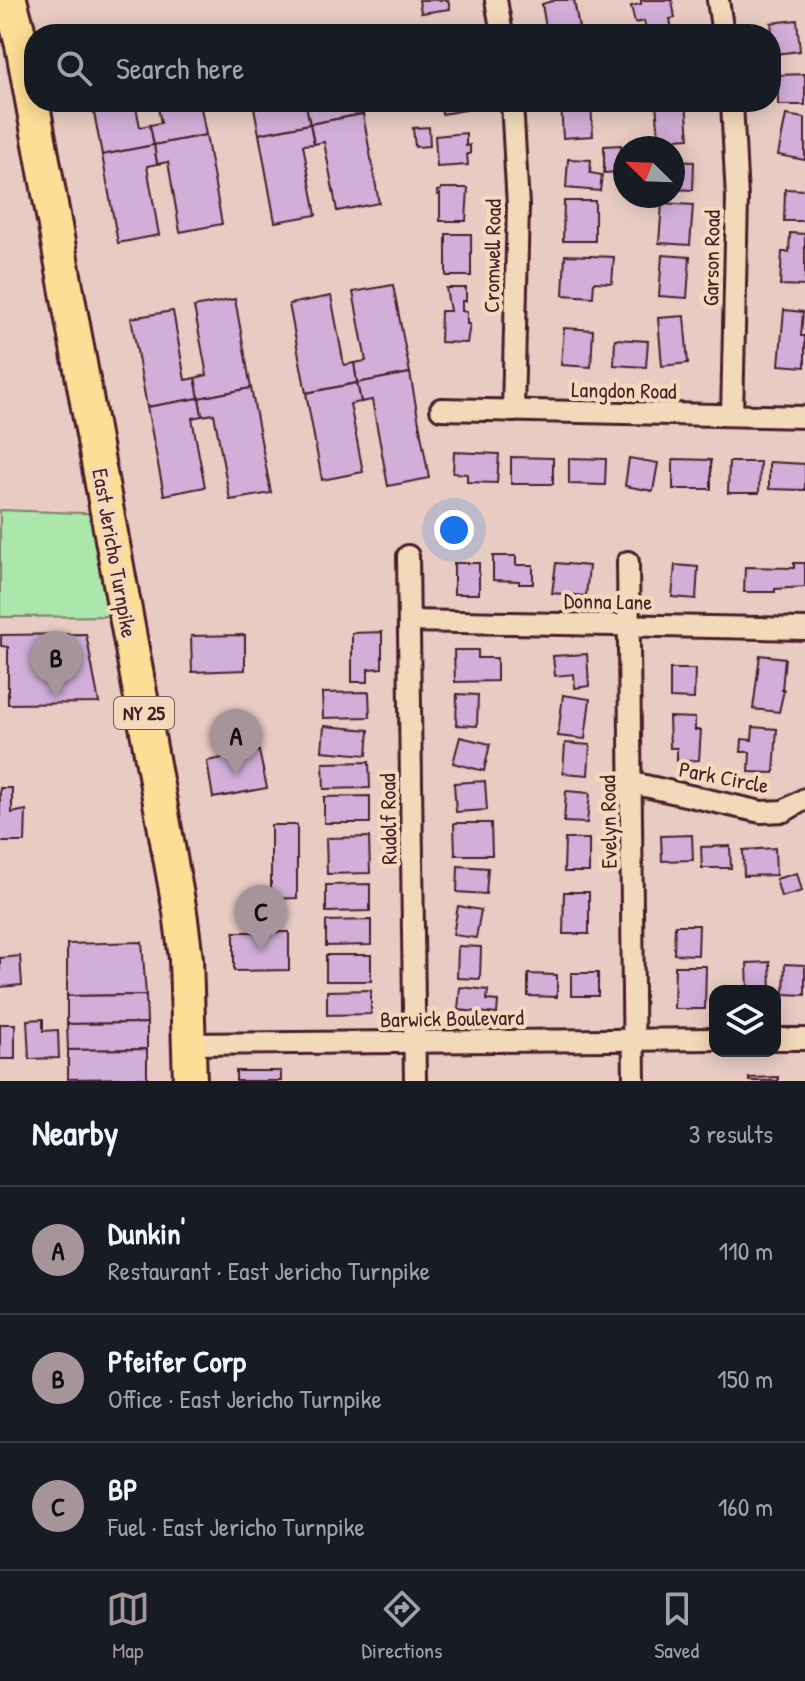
<!DOCTYPE html>
<html lang="en">
<head>
<meta charset="utf-8">
<style>
	:root { --surface:#171b24; --page:#242831; --text:#f1f3f6; --muted:#9ea1a6; --line:#363941; --accent:#a6949b }
	body { margin:0; font-family:"Patrick Hand",sans-serif; background:var(--page); color:var(--text) }
	.controls { position:absolute; right:24px; bottom:24px; display:grid; overflow:hidden; border-radius:16px; box-shadow:0 4px 20px #0003 }
	.controls button { width:72px; height:72px; display:grid; place-items:center; padding:0; border:0; border-bottom:2px solid var(--line); background:var(--surface); color:var(--text); font:40px sans-serif }
	.compass { position:absolute; left:613px; top:136px; width:72px; height:72px; border-radius:50%; background:var(--surface); box-shadow:0 4px 20px #0003; rotate:293deg }
	.you { position:absolute; left:454px; top:530px; width:28px; height:28px; margin:-20px; border:6px solid #fff; border-radius:50%; background:#1a73e8; box-shadow:0 0 0 12px #1a73e833 }
	.badge { display:grid; place-items:center; width:52px; height:52px; border-radius:50%; background:var(--accent); color:#111; font-size:26px; font-weight:700 }
	.pin { position:absolute; translate:-50% -66px; filter:drop-shadow(0 2px 4px #0008) }
	.pin::after { content:''; position:absolute; top:42px; width:28px; height:24px; background:inherit; clip-path:polygon(0 0,100% 0,50% 100%) }
	.list { margin:0; padding:0; list-style:none }
	h2 { display:flex; justify-content:space-between; align-items:center; height:104px; margin:0; padding:0 32px; font-size:34px }
	h2 small { font-size:26px; font-weight:400; color:var(--muted) }
	.list li { display:grid; grid-template-columns:52px 1fr auto; gap:24px; align-items:center; box-sizing:border-box; height:128px; padding:0 32px; border-top:2px solid var(--line) }
	.list b { display:block; font-size:30px; white-space:nowrap }
	.list p { margin:0; font-size:26px; white-space:nowrap; color:var(--muted) }
	.list em { font-size:26px; font-style:normal; color:var(--muted) }
	.icon { flex:none; width:44px; height:44px; fill:none; stroke:currentColor; stroke-width:2; stroke-linecap:round; stroke-linejoin:round }
	.map { position:relative; flex:none; width:805px; height:1081px; overflow:hidden }
	.search { position:absolute; background:var(--surface); box-shadow:0 4px 20px #0003; left:24px; right:24px; top:24px; height:88px; display:flex; align-items:center; gap:20px; box-sizing:border-box; padding:0 28px; border-radius:32px; color:var(--muted); font-size:30px }
	.sheet { height:488px; background:var(--surface) }
	nav { display:flex; justify-content:space-around; align-items:center; box-sizing:border-box; height:112px; border-top:2px solid var(--line); background:var(--surface); font-size:22px; color:var(--muted) }
	nav a { display:grid; justify-items:center; gap:4px }
	nav .on { color:var(--accent) }
	.map>svg:first-child { display:block }
</style>
</head>
<body>
<div class="map">
<svg width="805" height="1081" viewBox="0 0 805 1081">
	<rect width="100%" height="100%" fill="#e8ccc3"/>
	<filter id="ink" filterUnits="userSpaceOnUse"><feTurbulence type="fractalNoise" baseFrequency=".0125" numOctaves="2"/><feDisplacementMap in="SourceGraphic" scale="16" xChannelSelector="R" yChannelSelector="G"/><feConvolveMatrix kernelMatrix="1 2 1 2 8 2 1 2 1" color-interpolation-filters="sRGB"/></filter>
	<g filter="url(#ink)">
		<path fill="#abe6ab" stroke="#7a826b" stroke-width="2" d="M0 510 109 514 127 616 0 617Z"/>
		<g fill="#d1afd9" stroke="#4a1f2b" stroke-width="2">
			<path d="M419 0H448L450 9 421 13Z"/>
			<path d="M556 0H576H574L579 28 547 34 542 4Z"/>
			<path d="M641 0H672L675 18 670 19 672 29 647 34 644 21 635 23 631 6 641 4Z"/>
			<path d="M797 20 800 51 775 54 771 23Z"/>
			<path d="M347 26 348 34H305Z"/>
			<path d="M454 28 455 34H429V33Z"/>
			<path d="M805 74V105H778V75Z"/>
			<path d="M92 102H135L140 127 150 125 154 145 102 155Z"/>
			<path d="M157 102H200L206 135 154 145 150 125 161 123Z"/>
			<path d="M253 102H295L296 107 306 105 310 124 259 134Z"/>
			<path d="M318 102H360L363 114 310 124 306 105Z"/>
			<path d="M440 102H465L466 110 442 114Z"/>
			<path d="M591 102 593 136 563 138 561 104Z"/>
			<path d="M656 102H686L689 138 659 140Z"/>
			<path d="M363 114 379 203 337 211 324 142 314 144 310 124Z"/>
			<path d="M786 115 805 118V160L778 155Z"/>
			<path d="M310 124 314 144 303 145 316 215 275 222 259 134Z"/>
			<path d="M429 127 430 146 415 147 413 128Z"/>
			<path d="M466 133V146L470 145V154H467L468 165 437 167 435 136Z"/>
			<path d="M206 135 222 224 180 232 168 162 157 164 154 145Z"/>
			<path d="M154 145 157 164 147 166 159 235 118 243 102 155Z"/>
			<path d="M621 145 622 172 604 173V146Z"/>
			<path d="M568 159 591 160 590 173 602 175 600 191 566 188Z"/>
			<path d="M673 161 694 162 693 190 673 189Z"/>
			<path d="M441 188H468L466 221H440V194L437 195V191L441 190Z"/>
			<path d="M785 189 805 190V221H784Z"/>
			<path d="M564 201H595V241H563Z"/>
			<path d="M662 203 693 205 690 245 659 243Z"/>
			<path d="M790 233 805 234V286L780 285 782 252H789Z"/>
			<rect x="446" y="234" width="25" height="42"/>
			<path d="M565 255 614 257 612 283 594 282 593 297 563 295Z"/>
			<path d="M662 255 690 257 687 298 659 296Z"/>
			<path d="M393 285 410 373 357 383 354 363 366 361 353 292Z"/>
			<path d="M446 288H466V301H462V311L467 312V324H470L467 343 440 342 441 311H450Z"/>
			<path d="M331 296 344 365 354 363 357 383 306 393 289 304Z"/>
			<path d="M235 299 251 388 199 398 195 378 207 375 194 307Z"/>
			<path d="M784 310 803 312 801 336H805V367L779 365Z"/>
			<path d="M173 311 185 380 195 378 199 398 147 407 131 318Z"/>
			<path d="M684 316 688 363 662 366 658 318Z"/>
			<path d="M564 328 593 330 591 367 561 365Z"/>
			<path d="M615 339 648 341 646 367 614 365Z"/>
			<path d="M410 373 429 478 388 486 372 400 361 402 357 383Z"/>
			<path d="M357 383 361 402 350 404 363 472 322 480 306 393Z"/>
			<path d="M251 388 271 493 230 500 214 414 202 416 199 398Z"/>
			<path d="M199 398 202 416 192 418 205 487 164 495 147 407Z"/>
			<path d="M454 452 499 454 497 483 467 482V474L453 473Z"/>
			<path d="M511 457 553 458V484H511Z"/>
			<path d="M569 458 606 459 605 485 569 484Z"/>
			<path d="M629 458 658 463 653 491 625 486Z"/>
			<path d="M673 459 711 460V489H673Z"/>
			<path d="M729 462H760L759 493H728Z"/>
			<path d="M769 462 805 464V490L769 489Z"/>
			<path d="M493 556H516V565H533V584H519V581L493 580Z"/>
			<rect x="454" y="563" width="25" height="31"/>
			<path d="M556 563 589 566 586 596 552 593Z"/>
			<path d="M794 563H805V587L775 589V592H744L745 567 794 568Z"/>
			<path d="M675 565 698 567 696 599 672 597Z"/>
			<path d="M382 632V668L368 669V682H352V633Z"/>
			<path d="M86 634 99 703 8 704V647L1 646V635Z"/>
			<path d="M245 635V670L192 672 191 636Z"/>
			<path d="M454 650H478V658H497V681L455 682Z"/>
			<path d="M587 654 589 686 575 688 574 674 555 676 553 656Z"/>
			<path d="M760 655 785 658 782 690H784L779 712 753 709Z"/>
			<path d="M670 669H695L694 699 670 698Z"/>
			<path d="M369 692 370 717 323 718 322 693Z"/>
			<path d="M457 694 478 695 477 726 456 725Z"/>
			<path d="M563 695 590 699 585 739 558 736Z"/>
			<path d="M669 717 695 718V730H701L699 760 677 761V748H670Z"/>
			<path d="M324 726 369 730 367 755 322 751Z"/>
			<path d="M753 727 777 729 774 773 749 772 750 752H741L742 739 752 740Z"/>
			<path d="M460 737 490 744 484 771 453 763Z"/>
			<path d="M565 743 590 745 588 775 563 773Z"/>
			<path d="M259 751 267 788 213 798 207 761Z"/>
			<path d="M369 762 370 788 324 789 323 763Z"/>
			<path d="M485 781 487 810 456 812 454 783Z"/>
			<path d="M0 788H12V813L26 810 25 842H0Z"/>
			<path d="M566 791 590 793 587 823 564 822Z"/>
			<path d="M370 796V823H324V797Z"/>
			<path d="M454 823H491L492 855H455Z"/>
			<path d="M271 825H297V898L271 899Z"/>
			<path d="M692 835 693 860 662 861 661 836Z"/>
			<path d="M369 837 370 873 327 874 326 838Z"/>
			<path d="M565 839H589V872H564Z"/>
			<path d="M730 846 731 868H702L701 847Z"/>
			<path d="M775 848 776 875 744 876 743 850Z"/>
			<path d="M458 866 488 868 486 894 457 892Z"/>
			<path d="M797 873 802 891 781 897 776 879Z"/>
			<path d="M370 884V911L326 912V885Z"/>
			<path d="M564 892H589V934H563Z"/>
			<path d="M458 906 481 910 476 938 453 935Z"/>
			<path d="M371 920V945L326 946V921Z"/>
			<path d="M675 925H699L698 955 674 954Z"/>
			<path d="M234 932H289V970L234 971Z"/>
			<path d="M142 942 146 995 67 996V944Z"/>
			<path d="M458 946 481 947 480 979 457 978Z"/>
			<rect x="326" y="955" width="45" height="26"/>
			<path d="M20 956 22 985 0 987V958Z"/>
			<path d="M770 962 771 991H748L747 963Z"/>
			<path d="M785 964 805 965V995L784 994Z"/>
			<path d="M675 966H706L705 1009H674Z"/>
			<rect x="571" y="973" width="27" height="23"/>
			<path d="M528 974 557 975V997L528 996Z"/>
			<path d="M460 987 488 990 487 1000 498 1001 497 1014 458 1010Z"/>
			<path d="M371 990V1014L327 1015V991Z"/>
			<path d="M146 995 147 1023 67 1024V996Z"/>
			<path d="M43 1019V1031L58 1030 59 1058 29 1059 27 1020Z"/>
			<path d="M147 1023V1049L68 1050 67 1024Z"/>
			<rect x="0" y="1024" width="15" height="35"/>
			<path d="M147 1049V1078L68 1079V1050Z"/>
			<rect x="236" y="1071" width="45" height="10"/>
			<path d="M778 1077V1081H749V1078Z"/>
		</g>
		<g fill="none" stroke-linecap="round" stroke-linejoin="round">
			<g stroke="#4a1f2b" stroke-width="26">
				<g id="street">
					<path d="M496 0 502 34"/>
					<path d="M718 0 723 34"/>
					<path d="M512 102 518 206 513 411"/>
					<path d="M441 409 805 417"/>
					<path d="M732 415 737 199 732 102"/>
					<path d="M408 556 415 1081"/>
					<path d="M628 562 634 1081"/>
					<path d="M410 621 805 629"/>
					<path d="M632 783 761 812 784 811 805 799"/>
					<path d="M775 1039H805"/>
					<path d="M189 1044 715 1039"/>
				</g>
			</g>
			<g stroke="#4a1f2b" stroke-width="38">
				<path id="primary" d="M10 0 22 45 180 912 186 959 190 1081"/>
			</g>
			<use href="#street" stroke="#f2d9ba" stroke-width="20"/>
			<use href="#primary" stroke="#fdde96" stroke-width="32"/>
		</g>
	</g>
	<g text-anchor="middle" stroke-width="8" stroke-linejoin="round" paint-order="stroke">
		<rect fill="#f2d9ba" stroke="#7c5756" stroke-width="2" x="114" y="697" width="60" height="32" rx="6"/>
		<g font-size="20" font-weight="bold" fill="#4a1f2b">
			<text x="144" y="720">NY 25</text>
		</g>
		<g font-size="22" fill="#4a1f2b" stroke="#f2d9ba">
			<text transform="translate(492 256) rotate(-89)" y="8">Cromwell Road</text>
			<text transform="translate(711 258) rotate(-89)" y="8">Garson Road</text>
			<text transform="translate(624 390) rotate(1)" y="8">Langdon Road</text>
			<text transform="translate(115 553) rotate(80)" y="8">East Jericho Turnpike</text>
			<text transform="translate(608 601) rotate(1)" y="8">Donna Lane</text>
			<text transform="translate(724 777) rotate(11)" y="8">Park Circle</text>
			<text transform="translate(388 819) rotate(-91)" y="8">Rudolf Road</text>
			<text transform="translate(608 822) rotate(-91)" y="8">Evelyn Road</text>
			<text transform="translate(452 1018) rotate(-1)" y="8">Barwick Boulevard</text>
		</g>
	</g>
</svg>
<div class="controls">
<button><svg class="icon" aria-label="layers" viewBox="0 0 24 24"><path d="M12 4l9 5-9 5-9-5zM3 14l9 5 9-5"/></svg></button>
</div>
<svg class="compass" viewBox="-18 -18 36 36"><path d="M0-13l5 13h-10z" fill="#e53935"/><path d="M0 13l5-13h-10z" fill="#9ea1a6"/></svg>
<div class="you"></div>
<div class="pin badge" style="left:236px;top:775px">A</div>
<div class="pin badge" style="left:56px;top:697px">B</div>
<div class="pin badge" style="left:261px;top:951px">C</div>
<div class="search"><svg class="icon" aria-label="search" viewBox="0 0 24 24"><circle cx="10" cy="10" r="6"/><path d="M15 15l6 6"/></svg>Search here</div>
</div>
<section class="sheet">
<h2>Nearby<small>3 results</small></h2>
<ul class="list">
<li><span class="badge">A</span><div><b>Dunkin'</b><p>Restaurant · East Jericho Turnpike</p></div><em>110 m</em></li>
<li><span class="badge">B</span><div><b>Pfeifer Corp</b><p>Office · East Jericho Turnpike</p></div><em>150 m</em></li>
<li><span class="badge">C</span><div><b>BP</b><p>Fuel · East Jericho Turnpike</p></div><em>160 m</em></li>
</ul>
</section>
<nav>
<a class="on"><svg class="icon" aria-label="map" viewBox="0 0 24 24"><path d="M3 6l6-2 6 2 6-2v14l-6 2-6-2-6 2zM9 4v14M15 6v14"/></svg>Map</a>
<a><svg class="icon" aria-label="directions" viewBox="0 0 24 24"><path d="M12 3l9 9-9 9-9-9zM9 14v-3h6M13 9l2 2-2 2"/></svg>Directions</a>
<a><svg class="icon" aria-label="saved" viewBox="0 0 24 24"><path d="M7 4h10v16l-5-4-5 4z"/></svg>Saved</a>
</nav>
</body>
</html>
